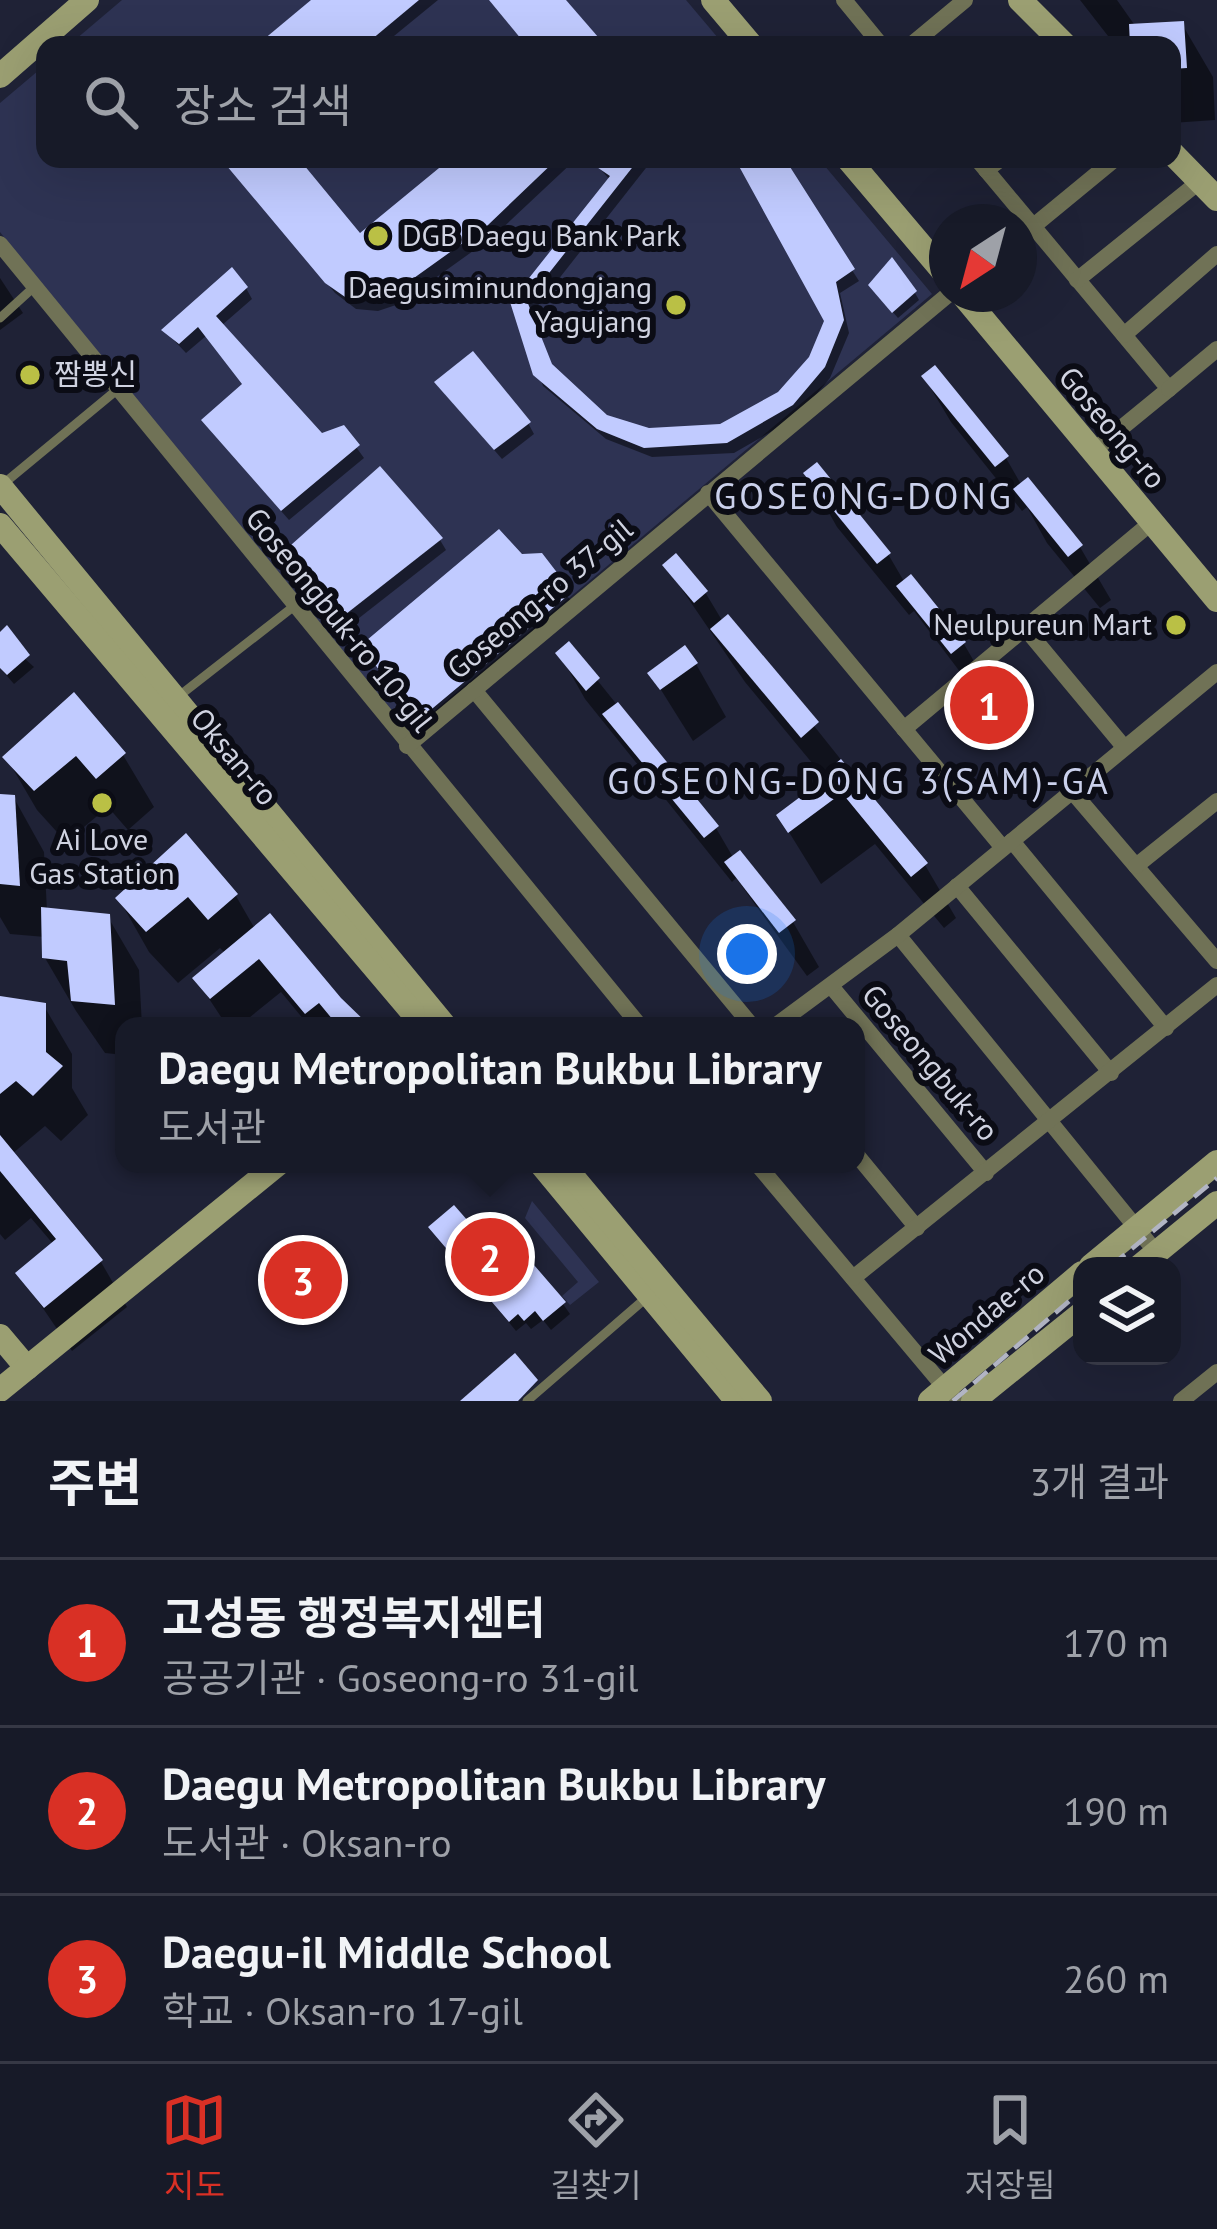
<!DOCTYPE html>
<html lang="ko">
<head>
<meta charset="utf-8">
<style>
	:root { --surface:#171a28; --page:#202330; --text:#f1f3f6; --muted:#9ea1a8; --line:#363845; --accent:#d93025 }
	body { margin:0; font-family:"PT Sans","Noto Sans KR",sans-serif; background:var(--page); color:var(--text) }
	.controls { position:absolute; right:36px; bottom:36px; display:grid; overflow:hidden; border-radius:24px; box-shadow:0 12px 48px #0002 }
	.controls button { width:108px; height:108px; display:grid; place-items:center; padding:0; border:0; border-bottom:3px solid var(--line); background:var(--surface); color:var(--text); font:60px sans-serif }
	.compass { position:absolute; left:929px; top:204px; width:108px; height:108px; border-radius:50%; background:var(--surface); box-shadow:0 12px 48px #0002; rotate:216deg }
	.you { position:absolute; left:747px; top:954px; width:42px; height:42px; margin:-30px; border:9px solid #fff; border-radius:50%; background:#1a73e8; box-shadow:0 0 0 18px #1a73e833 }
	.badge { display:grid; place-items:center; width:78px; height:78px; border-radius:50%; background:var(--accent); color:#fff; font-size:39px; font-weight:700 }
	.pin { position:absolute; translate:-50% -50%; border:6px solid #fff; box-shadow:0 3px 12px #0006 }
	.popup { position:absolute; left:115px; top:1017px; width:750px; height:156px; box-sizing:border-box; display:grid; place-content:center; border-radius:24px; background:var(--surface); filter:drop-shadow(0 3px 9px #0005); font-size:39px; white-space:nowrap; color:var(--muted) }
	.popup b { font-size:45px; color:var(--text) }
	.popup::after { content:''; position:absolute; left:50%; top:100%; margin-left:-24px; border:24px solid transparent; border-top-color:var(--surface) }
	.list { margin:0; padding:0; list-style:none }
	h2 { display:flex; justify-content:space-between; align-items:center; height:156px; margin:0; padding:0 48px; font-size:51px }
	h2 small { font-size:39px; font-weight:400; color:var(--muted) }
	.list li { display:grid; grid-template-columns:78px 1fr auto; gap:36px; align-items:center; box-sizing:border-box; height:168px; padding:0 48px; border-top:3px solid var(--line) }
	.list b { display:block; font-size:45px; white-space:nowrap }
	.list p { margin:0; font-size:39px; white-space:nowrap; color:var(--muted) }
	.list em { font-size:39px; font-style:normal; color:var(--muted) }
	.icon { flex:none; width:66px; height:66px; fill:none; stroke:currentColor; stroke-width:2; stroke-linecap:round; stroke-linejoin:round }
	.map { position:relative; flex:none; width:1217px; height:1401px; overflow:hidden }
	.search { position:absolute; background:var(--surface); box-shadow:0 12px 48px #0002; left:36px; right:36px; top:36px; height:132px; display:flex; align-items:center; gap:30px; box-sizing:border-box; padding:0 42px; border-radius:24px; color:var(--muted); font-size:45px }
	.sheet { height:660px; background:var(--surface) }
	nav { display:flex; justify-content:space-around; align-items:center; box-sizing:border-box; height:168px; border-top:3px solid var(--line); background:var(--surface); font-size:33px; color:var(--muted) }
	nav a { display:grid; justify-items:center; gap:6px }
	nav .on { color:var(--accent) }
	.map>svg:first-child { display:block }
</style>
</head>
<body>
<div class="map">
<svg width="1217" height="1401" viewBox="0 0 1217 1401">
	<rect width="100%" height="100%" fill="#1f2236"/>
	<g fill="#2e3353">
		<path d="M122 0H686L724 45H69Z"/>
		<path d="M45 65V159H819L932 294 409 732 132 402 0 232V103Z"/>
		<path d="M532 1201 599 1282 570 1305 562 1296 578 1282 525 1218Z"/>
	</g>
	<g fill="#0007">
		<path d="M315 0H438L383 45H261Z"/>
		<path d="M1080 0H1117L1136 27 1182 24 1213 77 1215 120 1172 123V45H1115Z"/>
		<path d="M223 159H295L360 237 454 159H576L494 236 399 304 378 311 356 309 335 293Z"/>
		<path d="M600 159H653L532 313 552 369 606 418 649 431 721 427 780 394 812 358 828 321 740 162 719 159H781L859 281 840 293 849 333 830 378 798 416 734 453 652 457 606 439 543 386 513 303 610 180 596 164Z"/>
		<path d="M0 278 23 313 0 330Z"/>
		<path d="M246 288 252 299 221 326 321 437 343 429 364 458 289 520 211 431 245 386 206 336 186 353 165 331Z"/>
		<path d="M876 293H915L919 300 898 318Z"/>
		<path d="M924 377 1006 458 1022 486 1080 547 1111 600 1100 608 1047 543 1027 507 1022 511 951 422Z"/>
		<path d="M444 393 528 423 534 434 502 459Z"/>
		<path d="M807 474 888 554 905 583 964 644 990 689 979 697 914 611 909 615 837 527Z"/>
		<path d="M440 540 446 550 354 622 301 556Z"/>
		<path d="M521 557 576 604 434 722 424 711 418 716 382 672Z"/>
		<path d="M666 566 705 592 723 622 728 618 925 865 956 918 944 928 875 844 821 884 779 816 827 781 745 682Z"/>
		<path d="M0 636 34 667 14 684 0 668Z"/>
		<path d="M569 645 716 828 734 859 793 922 819 967 807 976 736 878 732 882 585 699 559 653Z"/>
		<path d="M696 664 726 717 693 741 651 674Z"/>
		<path d="M123 755 154 807 128 830 108 807 66 842 37 810 6 757Z"/>
		<path d="M0 797 14 798 44 852 47 911 108 917 139 970 142 1026H124V1055L105 1053 76 1011 45 958V937L10 934 0 917Z"/>
		<path d="M186 838 236 896 255 929 364 1026H309L281 992 239 1026H227L196 979 226 954 220 948 178 983 149 952 119 899Z"/>
		<path d="M0 999 44 1006 72 1054V1088L88 1115 61 1141 45 1126 12 1154 101 1262 127 1307 72 1351 19 1273 54 1245 31 1218 5 1240 0 1234Z"/>
		<path d="M431 1228 482 1242 563 1304 570 1314 551 1330 543 1320 531 1329 526 1323 516 1331Z"/>
	</g>
	<g fill="#c1cbff">
		<path d="M311 0H419L365 45H257Z"/>
		<path d="M489 0H566L605 45H526Z"/>
		<path d="M1184 21 1187 68 1172 69V45H1130L1129 24Z"/>
		<path d="M221 159H299L360 233 450 159H557L488 225 393 293 371 301 348 299 325 283Z"/>
		<path d="M585 159H639L527 301 552 364 607 415 649 428 720 424 778 392 809 357 824 321 735 159H785L855 269 836 282 844 320 825 367 793 405 727 443 644 448 597 429 533 375 510 302 610 176Z"/>
		<path d="M892 257 917 291 892 313 868 285Z"/>
		<path d="M232 267 248 287 216 316 322 433 344 425 360 445 281 511 201 420 242 384 198 327 179 344 161 330Z"/>
		<path d="M473 351 531 422 494 450 434 382Z"/>
		<path d="M935 365 1009 456 995 467 921 376Z"/>
		<path d="M817 462 891 553 877 564 803 473Z"/>
		<path d="M380 466 443 538 346 614 291 545Z"/>
		<path d="M1028 477 1083 545 1068 557 1013 489Z"/>
		<path d="M499 529 522 554 542 553 572 592 427 713 416 702 410 708 372 661 379 656 367 640Z"/>
		<path d="M676 553 708 591 694 603 662 565Z"/>
		<path d="M911 574 966 642 951 654 896 586Z"/>
		<path d="M728 614 819 722 801 738 710 629Z"/>
		<path d="M7 625 30 655 7 675 0 668V632Z"/>
		<path d="M569 641 600 678 586 691 555 653Z"/>
		<path d="M685 645 698 663 660 690 647 673Z"/>
		<path d="M74 692 126 753 96 779 76 756 34 791 2 757Z"/>
		<path d="M618 702 719 826 704 838 602 714Z"/>
		<path d="M841 759 928 863 911 877 842 793 788 833 776 815 828 776 825 772Z"/>
		<path d="M0 794 15 795 20 886 0 884Z"/>
		<path d="M186 833 238 894 208 920 188 897 146 932 115 898Z"/>
		<path d="M740 850 796 920 779 933 724 862Z"/>
		<path d="M41 907 110 914 115 1005 71 1001 67 961 42 958Z"/>
		<path d="M270 913 341 998 370 1026H338L319 1003 305 1014 259 959 210 999 192 978Z"/>
		<path d="M0 996 46 1003V1052L63 1066 33 1096 16 1081 0 1094Z"/>
		<path d="M0 1135 103 1260 44 1308 15 1273 56 1239 0 1171Z"/>
		<path d="M454 1205 482 1237 495 1227 511 1246 515 1243 566 1302 543 1321 535 1311 524 1321 518 1314 509 1322 428 1227Z"/>
		<path d="M515 1353 538 1380 518 1401H460Z"/>
	</g>
	<g fill="none" stroke-linecap="round" stroke-linejoin="round">
		<g stroke="#707256" stroke-width="9">
			<path d="M0 318 34 287"/>
			<path d="M2 485 118 389"/>
			<path d="M179 696 293 607"/>
			<path d="M527 1401 646 1298"/>
		</g>
		<g stroke="#707256" stroke-width="16">
			<path d="M844 0 881 45"/>
			<path d="M911 45 965 0"/>
			<path d="M977 159 1169 389 1092 452"/>
			<path d="M986 170 1001 159"/>
			<path d="M1019 238 1115 159"/>
			<path d="M0 244 640 1026"/>
			<path d="M1077 280 1200 181"/>
			<path d="M1124 335 1217 254"/>
			<path d="M1169 389 1217 349"/>
			<path d="M708 493 1003 848"/>
			<path d="M1025 628 1124 747"/>
			<path d="M474 690 752 1026"/>
			<path d="M904 729 1152 522"/>
			<path d="M407 746 949 294"/>
			<path d="M1071 790 1217 961"/>
			<path d="M1012 841 1166 1028"/>
			<path d="M1136 866 1217 801"/>
			<path d="M957 886 1111 1073"/>
			<path d="M898 935 1156 1252"/>
			<path d="M831 986 986 1173"/>
			<path d="M775 1026 898 935 1217 672"/>
			<path d="M856 1154 917 1228"/>
			<path d="M757 1164 956 1401"/>
			<path d="M853 1278 1217 985"/>
			<path d="M1181 1401 1217 1372"/>
		</g>
		<g stroke="#9b9f72" stroke-width="24">
			<path d="M713 0 751 45"/>
			<path d="M1020 0 1065 45"/>
			<path d="M0 76 87 0"/>
			<path d="M1172 153 1217 199"/>
			<path d="M848 159 947 276"/>
			<path d="M962 294 1217 600"/>
			<path d="M0 486 445 1026"/>
			<path d="M0 525 413 1013"/>
			<path d="M541 1164 737 1401"/>
			<path d="M562 1164 760 1401"/>
			<path d="M1091 1266 1217 1162"/>
			<path d="M1140 1266 1217 1203"/>
			<path d="M0 1336 27 1368"/>
			<path d="M0 1390 278 1164"/>
			<path d="M930 1401 1082 1273"/>
			<path d="M973 1401 1082 1313"/>
		</g>
		<g stroke="#b2b5c4" stroke-width="4.5" stroke-dasharray="18 9" stroke-linecap="butt">
			<path d="M1111 1266 1217 1178"/>
			<path d="M953 1401 1082 1290"/>
		</g>
	</g>
	<g fill="#bac045" stroke="#0b0c15" stroke-width="4.5">
		<circle cx="378" cy="236" r="12"/>
		<circle cx="676" cy="305" r="12"/>
		<circle cx="30" cy="375" r="12"/>
		<circle cx="1176" cy="625" r="12"/>
		<circle cx="102" cy="803" r="12"/>
	</g>
	<g text-anchor="middle" stroke-width="12" stroke-linejoin="round" paint-order="stroke">
		<g font-size="30" fill="#d0d3e1" stroke="#0b0c15" text-anchor="start">
			<text x="402" y="246">DGB Daegu Bank Park</text>
			<text x="652" y="298" text-anchor="end">Daegusiminundongjang<tspan x="652" dy="34">Yagujang</tspan></text>
			<text x="54" y="385">짬뽕신</text>
			<text x="1152" y="635" text-anchor="end">Neulpureun Mart</text>
			<text x="102" y="850" text-anchor="middle">Ai Love<tspan x="102" dy="34">Gas Station</tspan></text>
		</g>
		<g font-size="30" fill="#d0d3e1" stroke="#0b0c15">
			<text transform="translate(1112 428) rotate(50)" y="10">Goseong-ro</text>
			<text transform="translate(540 599) rotate(-40)" y="10">Goseong-ro 37-gil</text>
			<text transform="translate(339 620) rotate(51)" y="10">Goseongbuk-ro 10-gil</text>
			<text transform="translate(234 757) rotate(50)" y="10">Oksan-ro</text>
			<text transform="translate(930 1063) rotate(50)" y="10">Goseongbuk-ro</text>
			<text transform="translate(987 1314) rotate(-40)" y="10">Wondae-ro</text>
		</g>
		<g font-size="36" letter-spacing="3" fill="#cad0eb" stroke="#0b0c15">
			<text x="864" y="509">GOSEONG-DONG</text>
			<text x="859" y="794">GOSEONG-DONG 3(SAM)-GA</text>
		</g>
	</g>
</svg>
<div class="controls">
<button><svg class="icon" aria-label="layers" viewBox="0 0 24 24"><path d="M12 4l9 5-9 5-9-5zM3 14l9 5 9-5"/></svg></button>
</div>
<svg class="compass" viewBox="-18 -18 36 36"><path d="M0-13l5 13h-10z" fill="#e53935"/><path d="M0 13l5-13h-10z" fill="#9ea1a8"/></svg>
<div class="you"></div>
<div class="pin badge" style="left:989px;top:705px">1</div>
<div class="pin badge" style="left:490px;top:1257px">2</div>
<div class="popup"><b>Daegu Metropolitan Bukbu Library</b>도서관</div>
<div class="pin badge" style="left:303px;top:1280px">3</div>
<div class="search"><svg class="icon" aria-label="search" viewBox="0 0 24 24"><circle cx="10" cy="10" r="6"/><path d="M15 15l6 6"/></svg>장소 검색</div>
</div>
<section class="sheet">
<h2>주변<small>3개 결과</small></h2>
<ul class="list">
<li><span class="badge">1</span><div><b>고성동 행정복지센터</b><p>공공기관 · Goseong-ro 31-gil</p></div><em>170 m</em></li>
<li><span class="badge">2</span><div><b>Daegu Metropolitan Bukbu Library</b><p>도서관 · Oksan-ro</p></div><em>190 m</em></li>
<li><span class="badge">3</span><div><b>Daegu-il Middle School</b><p>학교 · Oksan-ro 17-gil</p></div><em>260 m</em></li>
</ul>
</section>
<nav>
<a class="on"><svg class="icon" aria-label="map" viewBox="0 0 24 24"><path d="M3 6l6-2 6 2 6-2v14l-6 2-6-2-6 2zM9 4v14M15 6v14"/></svg>지도</a>
<a><svg class="icon" aria-label="directions" viewBox="0 0 24 24"><path d="M12 3l9 9-9 9-9-9zM9 14v-3h6M13 9l2 2-2 2"/></svg>길찾기</a>
<a><svg class="icon" aria-label="saved" viewBox="0 0 24 24"><path d="M7 4h10v16l-5-4-5 4z"/></svg>저장됨</a>
</nav>
</body>
</html>
